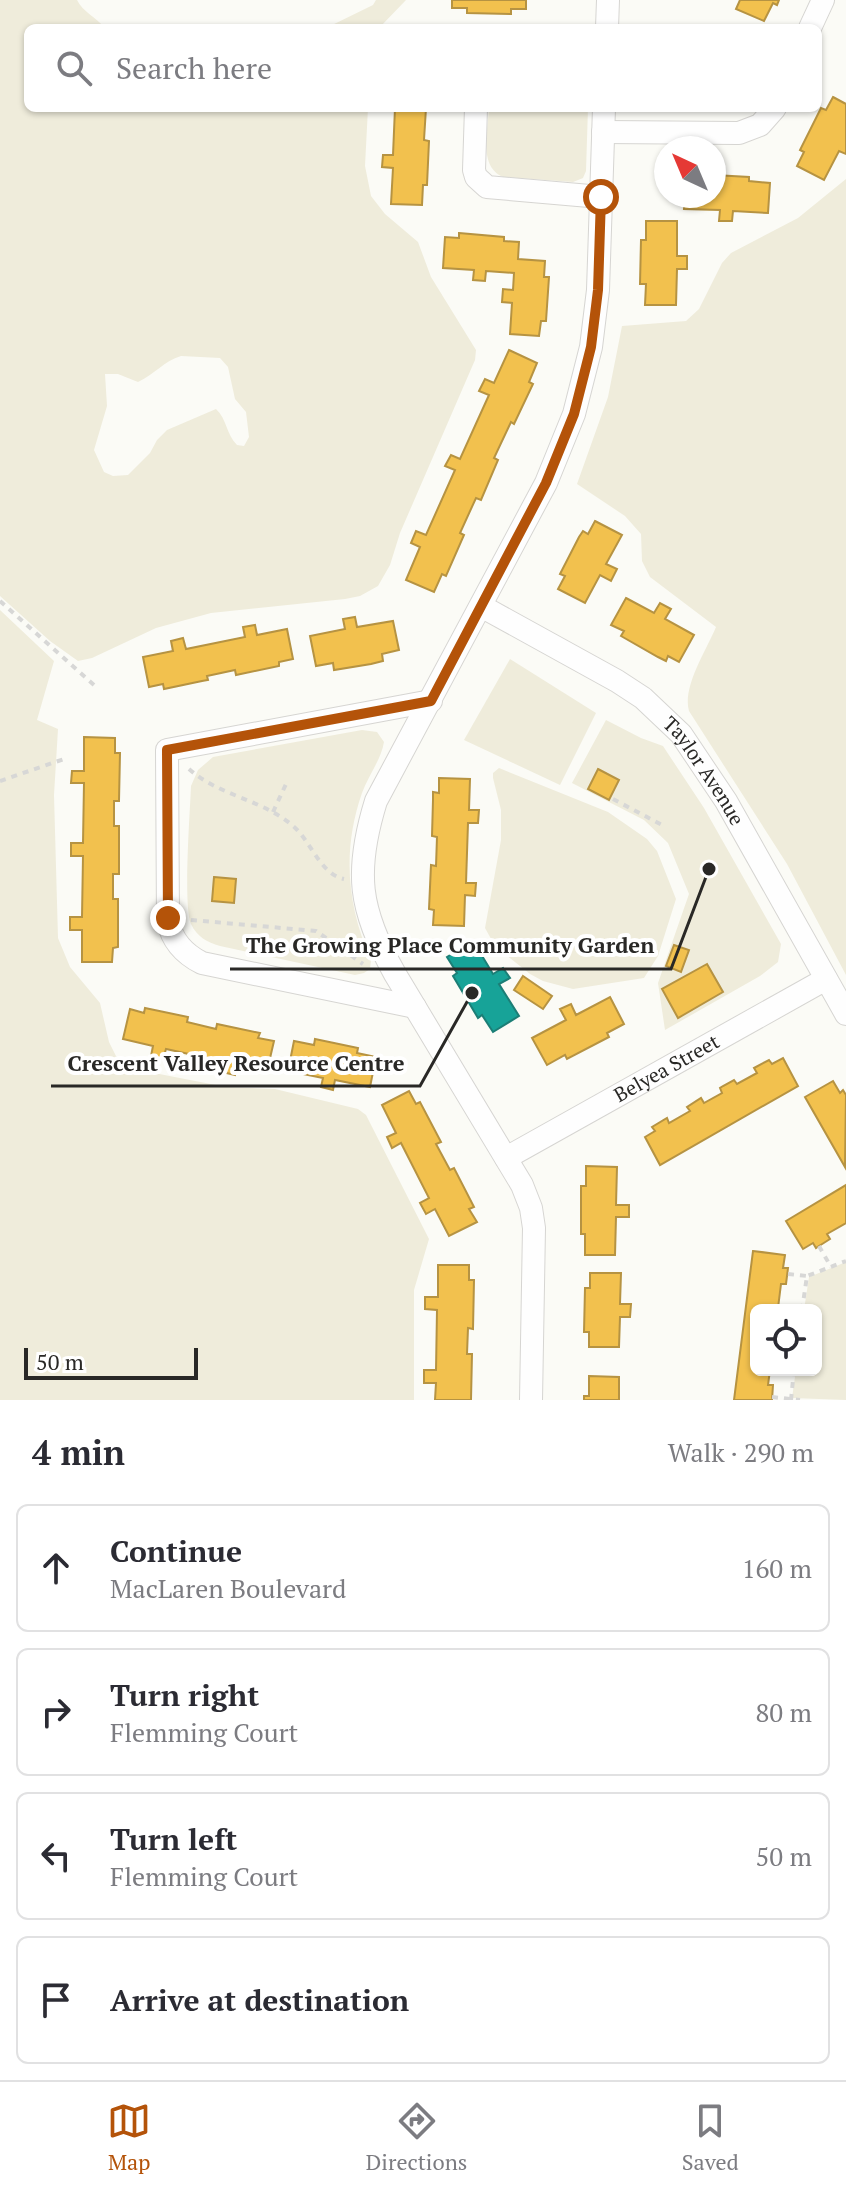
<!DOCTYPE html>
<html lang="en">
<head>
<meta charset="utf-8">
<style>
	:root { --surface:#fff; --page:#f7f7f7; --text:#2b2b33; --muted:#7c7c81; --line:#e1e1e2; --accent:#b45309 }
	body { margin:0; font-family:"PT Serif",serif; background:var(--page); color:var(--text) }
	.controls { position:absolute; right:24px; bottom:24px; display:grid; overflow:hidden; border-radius:12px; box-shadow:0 2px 6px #0004 }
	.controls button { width:72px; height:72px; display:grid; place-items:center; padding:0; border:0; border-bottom:2px solid var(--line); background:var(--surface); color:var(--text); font:40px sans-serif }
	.compass { position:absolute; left:654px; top:136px; width:72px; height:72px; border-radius:50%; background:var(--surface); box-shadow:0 2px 6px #0004; rotate:316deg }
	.scale { position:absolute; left:24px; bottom:20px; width:174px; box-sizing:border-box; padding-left:8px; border:4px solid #292826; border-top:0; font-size:22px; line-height:28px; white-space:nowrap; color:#292826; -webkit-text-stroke:6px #fff; paint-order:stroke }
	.stop { position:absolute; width:24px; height:24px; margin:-18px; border:6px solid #b45309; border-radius:50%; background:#fff }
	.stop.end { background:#b45309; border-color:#fff; box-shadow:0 2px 8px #0008 }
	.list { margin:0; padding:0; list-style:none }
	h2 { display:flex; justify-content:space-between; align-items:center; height:104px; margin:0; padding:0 32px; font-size:34px }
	h2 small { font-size:26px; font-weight:400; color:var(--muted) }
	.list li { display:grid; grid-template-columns:52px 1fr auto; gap:24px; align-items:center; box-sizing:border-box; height:128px; margin:0 16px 16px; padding:0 16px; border:2px solid var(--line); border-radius:12px }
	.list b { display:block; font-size:30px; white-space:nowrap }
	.list p { margin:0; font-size:26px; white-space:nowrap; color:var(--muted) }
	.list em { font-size:26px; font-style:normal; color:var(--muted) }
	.icon { flex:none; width:44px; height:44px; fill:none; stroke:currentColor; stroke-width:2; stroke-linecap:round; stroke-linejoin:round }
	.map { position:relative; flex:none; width:846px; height:1400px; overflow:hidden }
	.search { position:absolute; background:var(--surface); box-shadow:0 2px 6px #0004; left:24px; right:24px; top:24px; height:88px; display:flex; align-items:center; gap:20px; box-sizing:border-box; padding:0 28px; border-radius:12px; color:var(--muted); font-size:30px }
	.sheet { height:680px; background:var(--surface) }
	nav { display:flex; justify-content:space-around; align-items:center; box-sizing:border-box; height:112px; border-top:2px solid var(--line); background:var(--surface); font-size:22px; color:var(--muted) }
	nav a { display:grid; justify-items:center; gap:4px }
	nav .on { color:var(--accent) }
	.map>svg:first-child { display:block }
</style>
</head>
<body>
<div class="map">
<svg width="846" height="1400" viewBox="0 0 846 1400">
	<rect width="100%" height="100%" fill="#fbfbf6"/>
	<g fill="#efecdb" fill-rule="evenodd">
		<path d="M0 0H77C83 12 96 17 105 28H28V108H368L365 166 371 196 385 214 418 242 431 277 476 350 475 360 400 533 390 565 378 586 360 596 345 599 211 613 156 628 92 658 78 661 50 641 0 596ZM181 356 220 358 228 367 235 399 246 412 249 437 244 446 237 445C226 434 227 419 216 409L167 430 157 440 150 453 128 475 113 476 104 472 94 450 107 406 105 374H118L138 382C155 374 164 361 181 356Z"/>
		<path d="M376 0H406L379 28H326L373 5Z"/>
		<path d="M489 108H588L586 171 583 178 573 182 503 177C478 166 488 131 489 108Z"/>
		<path d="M846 179V975L787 864 689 711C682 687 707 649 716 627L650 577 642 561 641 534 625 516 577 484 608 397 622 326 686 321 699 309 722 263 731 253 798 218Z"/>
		<path d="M0 610 54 661 37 720 58 729 54 795 58 938 70 967 100 1003 109 1042 116 1056 131 1067 149 1072 226 1087 275 1089 358 1109 366 1115 429 1239 414 1290V1400H0Z"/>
		<path d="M510 659 596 713 560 785 464 740Z"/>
		<path d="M606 720 641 738 663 746 704 808 781 944 778 962 760 976 665 1030 658 983 689 894 668 843 644 820 572 783Z"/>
		<path d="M362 730 377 732 384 742C381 760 368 776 362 793 342 850 347 906 371 960L370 969 364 973 355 975 220 946C207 942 197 937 191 924 183 905 190 813 191 786L198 770 213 757Z"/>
		<path d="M499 768 608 812 647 839 657 851 676 899 658 956 644 978 573 989 543 981 530 974 495 946 485 928 501 840V810L493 778V773Z"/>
		<path d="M846 1262V1400L792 1398 796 1370H816V1310H804L809 1277Z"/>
	</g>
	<g fill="#f2c14e" stroke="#b69342" stroke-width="2">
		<path d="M452 0H526V9H511V14L467 13V8H452Z"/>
		<path d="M740 0H779L777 5 773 3 764 21 736 9Z"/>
		<path d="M833 97 846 104V154L839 151 824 180 797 166 804 152 800 150 821 108 826 110Z"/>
		<path d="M395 108H426L424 140 429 141 427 185H423L422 205 391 204 393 168 382 167 383 155H393Z"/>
		<path d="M714 175 749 177V181L770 183 768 213 733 211 732 221H719L720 210 684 209 685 196H714Z"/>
		<path d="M646 221H677V256H687V269H677L676 305H645L646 284H640L641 240H646Z"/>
		<path d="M459 233 504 237V241L519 242 518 259 545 261 544 277H549L546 321H541L539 336 510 334 512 303 502 302 503 289 513 290 514 273 486 271 485 281 473 280 474 270 443 268 445 237 459 238Z"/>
		<path d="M509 350 537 363 529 382 533 384 514 424 511 422 494 458 498 460 481 500 476 498 460 533 464 535 446 576 442 574 434 592 406 580 420 547 411 543 416 531 426 535 455 470 445 466 451 455 460 459 489 395 479 391 485 379 494 383Z"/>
		<path d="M595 521 622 535 606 564 617 569 611 581 600 575 585 603 558 589 565 576 560 574 579 537 583 531 588 534Z"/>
		<path d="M626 598 654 613 660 603 671 609 665 619 694 635 679 662 668 656 666 661 658 657 621 636 624 631 611 625Z"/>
		<path d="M355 617 357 627 393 621 399 650 382 654 383 661 371 664 334 670 333 663 316 666 310 636 345 629 343 619Z"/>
		<path d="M255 625 257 635 287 629 293 659 279 662V666L236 675 235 670 207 676 208 680 202 681 164 689 163 684 149 687 143 657 173 651 171 641 183 638 186 649 245 637 243 627Z"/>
		<path d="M84 737 115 738V753H120L119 801H114V826H119V874H113V899H118V947L113 948 112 962H82V930H70V917H82L83 856H71V843H83L84 783H71L72 771H84Z"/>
		<path d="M598 769 619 780 609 800 588 789Z"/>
		<path d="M439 778 470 779 469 810H479L478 823H468L466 883H476L475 896 465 895 464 926 433 925 434 910 429 909 431 865 436 866 437 837 432 836 433 800V792L439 793Z"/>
		<path d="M214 877 236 879 234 903 212 901Z"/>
		<path d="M674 945 689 950 681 972 666 966Z"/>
		<path d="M707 964 723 992 678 1018 662 989Z"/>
		<path d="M523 976 552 996 543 1009 514 990Z"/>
		<path d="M610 997 624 1024 607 1033 609 1037 567 1059 565 1055 547 1065 532 1038 566 1020 560 1009 571 1004 576 1015Z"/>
		<path d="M145 1008 188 1017 187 1022 216 1029 217 1024 260 1033 258 1038 274 1041 267 1071 237 1065 235 1075 222 1072 225 1062 166 1049 163 1059 151 1056 153 1046 123 1039 130 1009 144 1013Z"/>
		<path d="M315 1039 358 1048 357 1053 376 1057 370 1087 335 1080 333 1090 321 1087 323 1078 288 1071 294 1041 314 1045Z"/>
		<path d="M783 1058 798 1086 660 1165 645 1137 655 1131 652 1127 667 1118 669 1123 690 1111 687 1107 701 1098 704 1103 722 1093 720 1088 723 1086 734 1080 737 1084 757 1073 754 1068 769 1060 772 1064Z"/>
		<path d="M833 1081 840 1093 843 1090 846 1095 845 1167 805 1097Z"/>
		<path d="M409 1091 416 1104 420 1102 441 1142 436 1144 450 1170 454 1168 474 1207 469 1209 477 1222 449 1236 435 1209 426 1214 420 1203 429 1198 401 1143 392 1148 387 1137 396 1133 382 1105Z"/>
		<path d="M586 1166 617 1167 616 1205H629V1217H616L615 1255H585V1234H581V1186H586Z"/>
		<path d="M846 1185V1223L827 1234 830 1239 819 1246 816 1248 813 1243 803 1249 786 1221Z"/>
		<path d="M753 1251 785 1255 783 1268H788L786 1284H781L778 1308 783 1310H756V1370H770L768 1385H773L772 1400H734Z"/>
		<path d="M438 1265H469V1280H474L473 1329 468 1328 467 1354H472L471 1400H435L436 1383H424V1370H436L437 1310 425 1309V1297H438Z"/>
		<path d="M590 1273H621L620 1304H631L630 1317H620L619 1347H589V1332H584L585 1288H590Z"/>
		<path d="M589 1376 619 1377V1400H584V1396H589Z"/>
	</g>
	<path fill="#17a398" stroke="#1c7e76" stroke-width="2" d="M473 941 493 974 503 968 510 978 499 984 519 1016 493 1032 482 1015 478 1018 453 976 457 973 447 957Z"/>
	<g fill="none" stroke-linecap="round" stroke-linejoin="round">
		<g stroke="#d6d5d2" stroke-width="24">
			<g id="minor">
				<path d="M607 28 608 0"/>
				<path d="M810 28 823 0"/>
				<path d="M476 108 474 170 476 177 487 187 601 197"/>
				<path d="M603 132 739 133 760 125 775 108"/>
				<path id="s1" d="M481 606 617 681 643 698 681 734 726 801 846 1014"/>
				<path d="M415 1007 202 963C184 954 172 941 168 921L167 750 431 701"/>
				<path id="s2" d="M506 1158 826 979"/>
				<path d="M531 1400 534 1228 531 1208 522 1185 395 974C359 910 354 872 376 801L546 483 574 414 591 347 598 290 604 108"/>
			</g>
		</g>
		<g stroke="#d7d7d6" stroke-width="4" stroke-dasharray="6 6" stroke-linecap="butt">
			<path d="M0 601 94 685"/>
			<path d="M189 769C219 796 262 799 293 826 311 841 320 874 344 879"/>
			<path d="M0 781 64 759"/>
			<path d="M613 799 664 826"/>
			<path d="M273 812 286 784"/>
			<path d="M191 920 316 931 363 964"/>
			<path d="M819 1246 831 1267"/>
			<path d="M788 1274 807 1276"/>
			<path d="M802 1310 807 1276 846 1261"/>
			<path d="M772 1397 800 1400"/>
			<path d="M791 1400 794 1370"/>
		</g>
		<use href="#minor" stroke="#fefefe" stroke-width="22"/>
	</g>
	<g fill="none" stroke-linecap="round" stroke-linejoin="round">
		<path stroke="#b45309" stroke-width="10" d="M168 918 167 750 431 701 546 483 574 414 591 347 598 290 601 197"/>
	</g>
	<g text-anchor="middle" stroke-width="8" stroke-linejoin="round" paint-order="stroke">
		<g font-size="20" fill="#292826" stroke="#fff">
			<text dy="7" stroke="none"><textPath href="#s1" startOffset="282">Taylor Avenue</textPath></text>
			<text dy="7" stroke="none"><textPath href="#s2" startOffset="184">Belyea Street</textPath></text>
		</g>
	</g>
	<path fill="none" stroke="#292826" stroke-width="3" d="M709 869L671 969H230M472 993L420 1086H51"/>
	<g fill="#292826" stroke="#fff" stroke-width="3">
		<circle cx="709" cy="869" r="8"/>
		<circle cx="472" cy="993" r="8"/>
	</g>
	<g font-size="22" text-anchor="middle" font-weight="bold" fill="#292826" stroke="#fff" stroke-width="8" stroke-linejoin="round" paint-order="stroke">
		<text x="450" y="953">The Growing Place Community Garden</text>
		<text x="236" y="1071">Crescent Valley Resource Centre</text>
	</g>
</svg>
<div class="controls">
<button><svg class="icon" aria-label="locate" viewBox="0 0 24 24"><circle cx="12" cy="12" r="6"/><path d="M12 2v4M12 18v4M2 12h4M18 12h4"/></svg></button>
</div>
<svg class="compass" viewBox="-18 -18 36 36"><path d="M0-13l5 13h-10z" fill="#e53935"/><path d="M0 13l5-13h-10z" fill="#7c7c81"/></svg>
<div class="scale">50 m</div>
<div class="stop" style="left:601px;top:197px"></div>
<div class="stop end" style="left:168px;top:918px"></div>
<div class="search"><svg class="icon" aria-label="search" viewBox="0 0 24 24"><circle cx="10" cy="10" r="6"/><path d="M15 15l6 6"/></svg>Search here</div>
</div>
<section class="sheet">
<h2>4 min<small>Walk · 290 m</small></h2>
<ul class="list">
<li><svg class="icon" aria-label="ahead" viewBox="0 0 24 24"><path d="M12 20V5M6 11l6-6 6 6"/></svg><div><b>Continue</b><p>MacLaren Boulevard</p></div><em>160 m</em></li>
<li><svg class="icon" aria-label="right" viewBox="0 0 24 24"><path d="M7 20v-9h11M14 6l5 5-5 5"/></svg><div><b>Turn right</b><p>Flemming Court</p></div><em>80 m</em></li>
<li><svg class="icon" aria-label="left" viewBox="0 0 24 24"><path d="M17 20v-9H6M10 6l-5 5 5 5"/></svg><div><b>Turn left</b><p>Flemming Court</p></div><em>50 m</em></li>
<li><svg class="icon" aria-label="arrive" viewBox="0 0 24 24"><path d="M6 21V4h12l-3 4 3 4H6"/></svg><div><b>Arrive at destination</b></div></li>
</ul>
</section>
<nav>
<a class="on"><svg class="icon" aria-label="map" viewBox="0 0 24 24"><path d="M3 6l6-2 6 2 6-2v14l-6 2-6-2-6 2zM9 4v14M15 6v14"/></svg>Map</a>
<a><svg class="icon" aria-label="directions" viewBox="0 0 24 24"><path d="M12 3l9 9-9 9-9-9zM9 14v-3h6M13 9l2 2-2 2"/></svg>Directions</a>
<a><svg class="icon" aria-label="saved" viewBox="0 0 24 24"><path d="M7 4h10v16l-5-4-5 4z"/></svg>Saved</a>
</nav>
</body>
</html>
